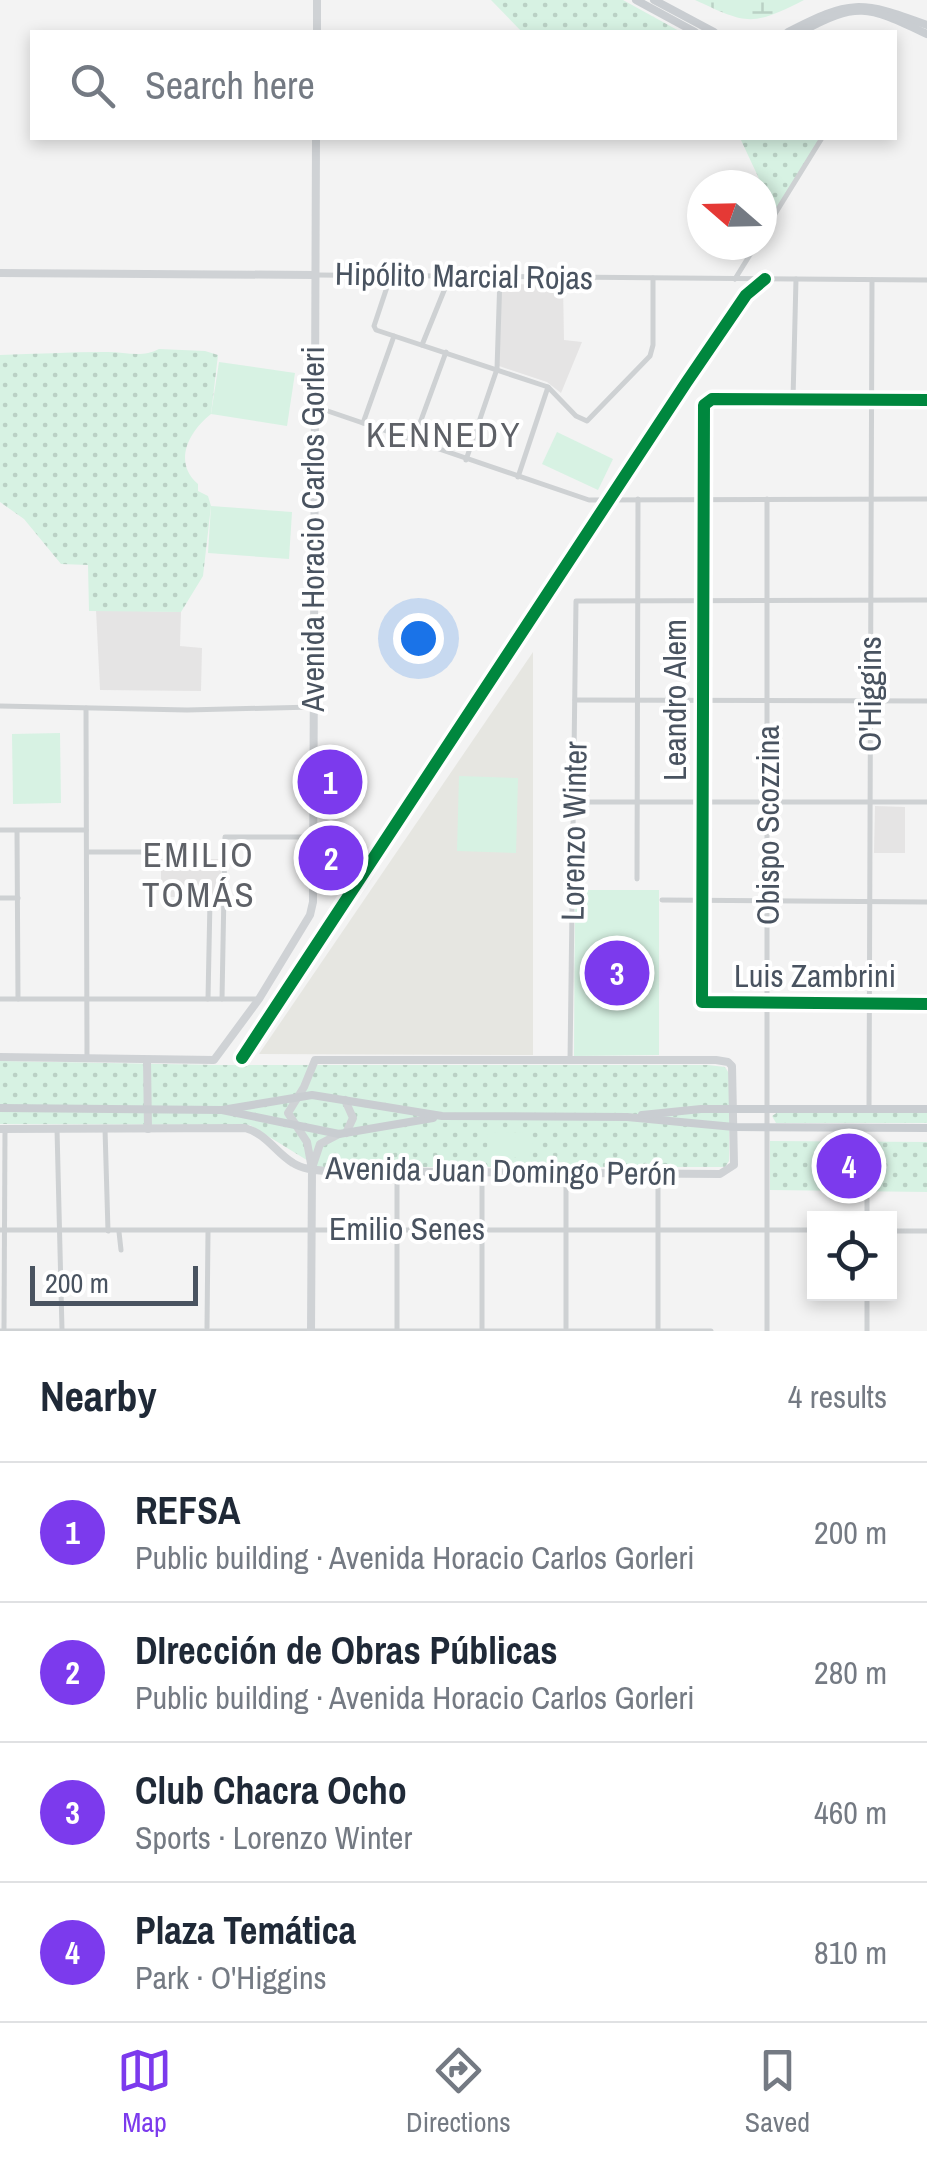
<!DOCTYPE html>
<html lang="en">
<head>
<meta charset="utf-8">
<style>
	:root { --surface:#fff; --page:#f2f2f3; --text:#1f2937; --muted:#747a83; --line:#e0e1e3; --accent:#7c3aed }
	body { margin:0; font-family:"Archivo Narrow",sans-serif; background:var(--page); color:var(--text) }
	.controls { position:absolute; right:30px; bottom:30px; display:grid; overflow:hidden; border-radius:0px; box-shadow:0 5px 15px #0003 }
	.controls button { width:90px; height:90px; display:grid; place-items:center; padding:0; border:0; border-bottom:2px solid var(--line); background:var(--surface); color:var(--text); font:50px sans-serif }
	.compass { position:absolute; left:687px; top:170px; width:90px; height:90px; border-radius:50%; background:var(--surface); box-shadow:0 5px 15px #0003; rotate:290deg }
	.scale { position:absolute; left:30px; bottom:25px; width:168px; box-sizing:border-box; padding-left:10px; border:5px solid #495360; border-top:0; font-size:28px; line-height:35px; white-space:nowrap; color:#495360; -webkit-text-stroke:8px #fff; paint-order:stroke }
	.you { position:absolute; left:418px; top:638px; width:35px; height:35px; margin:-25px; border:8px solid #fff; border-radius:50%; background:#1a73e8; box-shadow:0 0 0 15px #1a73e833 }
	.badge { display:grid; place-items:center; width:65px; height:65px; border-radius:50%; background:var(--accent); color:#fff; font-size:32px; font-weight:700 }
	.pin { position:absolute; translate:-50% -50%; border:5px solid #fff; box-shadow:0 2px 10px #0006 }
	.list { margin:0; padding:0; list-style:none }
	h2 { display:flex; justify-content:space-between; align-items:center; height:130px; margin:0; padding:0 40px; font-size:42px }
	h2 small { font-size:32px; font-weight:400; color:var(--muted) }
	.list li { display:grid; grid-template-columns:65px 1fr auto; gap:30px; align-items:center; box-sizing:border-box; height:140px; padding:0 40px; border-top:2px solid var(--line) }
	.list b { display:block; font-size:38px; white-space:nowrap }
	.list p { margin:0; font-size:32px; white-space:nowrap; color:var(--muted) }
	.list em { font-size:32px; font-style:normal; color:var(--muted) }
	.icon { flex:none; width:55px; height:55px; fill:none; stroke:currentColor; stroke-width:2; stroke-linecap:round; stroke-linejoin:round }
	.map { position:relative; flex:none; width:927px; height:1331px; overflow:hidden }
	.search { position:absolute; background:var(--surface); box-shadow:0 5px 15px #0003; left:30px; right:30px; top:30px; height:110px; display:flex; align-items:center; gap:25px; box-sizing:border-box; padding:0 35px; border-radius:0px; color:var(--muted); font-size:38px }
	.sheet { height:690px; background:var(--surface) }
	nav { display:flex; justify-content:space-around; align-items:center; box-sizing:border-box; height:140px; border-top:2px solid var(--line); background:var(--surface); font-size:28px; color:var(--muted) }
	nav a { display:grid; justify-items:center; gap:5px }
	nav .on { color:var(--accent) }
	.map>svg:first-child { display:block }
</style>
</head>
<body>
<div class="map">
<svg width="927" height="1331" viewBox="0 0 927 1331">
	<defs>
		<pattern id="grass-dots" width="8" height="8" patternUnits="userSpaceOnUse" patternTransform="scale(2.5)"><rect width="8" height="8" fill="#d7f2e3"/><path d="M2 2h.1M6 6h.1" fill="none" stroke="#bad1c5" stroke-width="1.8" stroke-linecap="round"/></pattern>
		<pattern id="wetland-marsh" width="20" height="14" patternUnits="userSpaceOnUse" patternTransform="scale(2.5)"><rect width="20" height="14" fill="#d7f2e3"/><path d="M1 5h8M5 5V1M11 12h8M15 12V8" fill="none" stroke="#bad1c5"/></pattern>
	</defs>
	<rect width="100%" height="100%" fill="#f3f3f3"/>
	<path fill="#e6e6e1" d="M533 652V1055L259 1054Z"/>
	<g fill="#e5e4e4">
		<path d="M501 284 563 285 564 340 582 342 561 393 547 382 499 366Z"/>
		<path d="M96 610 181 612 180 646 202 648 201 691 100 690Z"/>
		<path d="M875 806 905 807V853H874Z"/>
		<path d="M161 859H221L222 897H161Z"/>
	</g>
	<g fill="url(#grass-dots)">
		<path d="M491 0H623L681 32H522Z"/>
		<path d="M740 138H822L774 215 763 206 762 185Z"/>
		<path d="M159 349 205 351 218 355 211 414C188 432 173 463 198 484V491L208 496 211 506 203 576 181 612 89 611 88 565 61 564 24 519 0 502V355C35 354 69 352 104 352 124 351 140 359 159 349Z"/>
		<path d="M0 1061 216 1065H708L725 1067 730 1075 729 1161 725 1167H318L250 1125 0 1124Z"/>
		<path d="M778 1112H927V1123H776L772 1116Z"/>
		<path d="M770 1141 927 1142V1192L770 1190Z"/>
	</g>
	<path fill="url(#wetland-marsh)" d="M695 0H804C751 27 747 24 695 0Z"/>
	<g fill="#d7f2e3">
		<path d="M219 362 295 373 287 426 211 414Z"/>
		<path d="M557 432 613 459 598 490 542 464Z"/>
		<path d="M211 506 292 512 289 559 208 553Z"/>
		<path d="M60 733 61 803 13 804 12 734Z"/>
		<path d="M459 776 518 778 516 853 457 851Z"/>
		<path d="M575 890H659V1055L574 1056Z"/>
		<path d="M488 1132 530 1133 533 1148 529 1157H487Z"/>
	</g>
	<g fill="none" stroke-linecap="round" stroke-linejoin="round">
		<g stroke="#ced1d3" stroke-width="5">
			<path d="M762 235 822 138"/>
			<path d="M315 275 927 280"/>
			<path d="M391 275 374 326 376 330 548 387 576 416 587 421 650 356 653 345V278"/>
			<path d="M735 279 756 245"/>
			<path d="M422 345 450 276"/>
			<path d="M793 399 796 279"/>
			<path d="M927 400 712 399 704 405 702 1002 927 1004"/>
			<path d="M316 407 589 500 927 499"/>
			<path d="M363 423 394 336"/>
			<path d="M413 442 446 352"/>
			<path d="M466 460 497 369 500 276"/>
			<path d="M518 477 548 387"/>
			<path d="M575 700 927 701"/>
			<path d="M0 706 187 710 313 707"/>
			<path d="M86 708 87 1058"/>
			<path d="M576 802H927"/>
			<path d="M0 830H86"/>
			<path d="M17 831 18 999"/>
			<path d="M87 852H149"/>
			<path d="M637 879 638 499"/>
			<path d="M0 898H18"/>
			<path d="M662 900 927 902"/>
			<path d="M0 999H259"/>
			<path d="M208 999 210 900"/>
			<path d="M222 999 225 837H313"/>
			<path d="M570 1061 576 601 927 600"/>
			<path d="M869 1109 872 280"/>
			<path d="M57 1129 62 1330"/>
			<path d="M105 1129 108 1231"/>
			<path d="M397 1171V1331"/>
			<path d="M658 1175V1329"/>
			<path d="M867 1218V1199"/>
			<path d="M0 1230H814"/>
			<path d="M890 1231H927"/>
			<path d="M119 1232 121 1250"/>
			<path d="M207 1328 208 1232"/>
			<path d="M566 1328V1174"/>
			<path d="M482 1329V1172"/>
			<path d="M0 1331H711"/>
			<path d="M4 1331 5 1129"/>
			<path d="M767 1331V499"/>
			<path d="M867 1331V1294"/>
		</g>
		<g stroke="#cfd2d5" stroke-width="8">
			<path d="M317 32V0"/>
			<path d="M0 273 314 275"/>
			<path d="M0 1057 214 1060 259 999 310 915 313 902 316 138"/>
			<path d="M147 1060 148 1129"/>
			<path d="M345 1100 353 1118 346 1133"/>
			<path d="M0 1129 245 1128C267 1134 275 1152 293 1163 302 1169 315 1170 326 1171L720 1174 734 1165 732 1066 728 1062 716 1060H315L304 1087 288 1113 307 1142 312 1169 311 1331"/>
			<path d="M313 1165 320 1144 339 1134"/>
		</g>
		<g stroke="#c9cdd1" stroke-width="8">
			<path d="M636 0 695 32"/>
			<path d="M654 0 714 32"/>
			<path d="M788 32C850 0 860 0 927 25"/>
			<path d="M801 32C859 0 869 7 927 34"/>
			<path d="M0 1108 222 1110 339 1134 433 1118"/>
			<path d="M222 1110 312 1095 442 1116 627 1117 734 1127 927 1128"/>
			<path d="M642 1115 701 1109H927"/>
		</g>
		<g stroke="#fff" stroke-width="19">
			<g id="cycleway">
				<path d="M927 400 712 399 704 405 702 1002 927 1004"/>
				<path d="M242 1058 686 383 746 295 765 279"/>
			</g>
		</g>
		<use href="#cycleway" stroke="#00873e" stroke-width="12"/>
	</g>
	<g text-anchor="middle" stroke-width="8" stroke-linejoin="round" paint-order="stroke">
		<g font-size="32" fill="#495360" stroke="#fff">
			<text transform="translate(464 276) rotate(1)" y="11">Hipólito Marcial Rojas</text>
			<text transform="translate(313 529) rotate(-90)" y="11">Avenida Horacio Carlos Gorleri</text>
			<text transform="translate(870 694) rotate(-90)" y="11">O'Higgins</text>
			<text transform="translate(675 700) rotate(-90)" y="11">Leandro Alem</text>
			<text transform="translate(768 825) rotate(-90)" y="11">Obispo Scozzina</text>
			<text transform="translate(574 831) rotate(-89)" y="11">Lorenzo Winter</text>
			<text x="815" y="987">Luis Zambrini</text>
			<text transform="translate(501 1171) rotate(1)" y="11">Avenida Juan Domingo Perón</text>
			<text x="407" y="1240">Emilio Senes</text>
		</g>
		<g font-size="35" letter-spacing="2.5" fill="#5e6167" stroke="#fff">
			<text x="444" y="447">KENNEDY</text>
			<text x="199" y="867">EMILIO<tspan x="199" dy="40">TOMÁS</tspan></text>
		</g>
	</g>
</svg>
<div class="controls">
<button><svg class="icon" aria-label="locate" viewBox="0 0 24 24"><circle cx="12" cy="12" r="6"/><path d="M12 2v4M12 18v4M2 12h4M18 12h4"/></svg></button>
</div>
<svg class="compass" viewBox="-18 -18 36 36"><path d="M0-13l5 13h-10z" fill="#e53935"/><path d="M0 13l5-13h-10z" fill="#747a83"/></svg>
<div class="scale">200 m</div>
<div class="you"></div>
<div class="pin badge" style="left:330px;top:782px">1</div>
<div class="pin badge" style="left:331px;top:858px">2</div>
<div class="pin badge" style="left:617px;top:973px">3</div>
<div class="pin badge" style="left:849px;top:1166px">4</div>
<div class="search"><svg class="icon" aria-label="search" viewBox="0 0 24 24"><circle cx="10" cy="10" r="6"/><path d="M15 15l6 6"/></svg>Search here</div>
</div>
<section class="sheet">
<h2>Nearby<small>4 results</small></h2>
<ul class="list">
<li><span class="badge">1</span><div><b>REFSA</b><p>Public building · Avenida Horacio Carlos Gorleri</p></div><em>200 m</em></li>
<li><span class="badge">2</span><div><b>DIrección de Obras Públicas</b><p>Public building · Avenida Horacio Carlos Gorleri</p></div><em>280 m</em></li>
<li><span class="badge">3</span><div><b>Club Chacra Ocho</b><p>Sports · Lorenzo Winter</p></div><em>460 m</em></li>
<li><span class="badge">4</span><div><b>Plaza Temática</b><p>Park · O'Higgins</p></div><em>810 m</em></li>
</ul>
</section>
<nav>
<a class="on"><svg class="icon" aria-label="map" viewBox="0 0 24 24"><path d="M3 6l6-2 6 2 6-2v14l-6 2-6-2-6 2zM9 4v14M15 6v14"/></svg>Map</a>
<a><svg class="icon" aria-label="directions" viewBox="0 0 24 24"><path d="M12 3l9 9-9 9-9-9zM9 14v-3h6M13 9l2 2-2 2"/></svg>Directions</a>
<a><svg class="icon" aria-label="saved" viewBox="0 0 24 24"><path d="M7 4h10v16l-5-4-5 4z"/></svg>Saved</a>
</nav>
</body>
</html>
